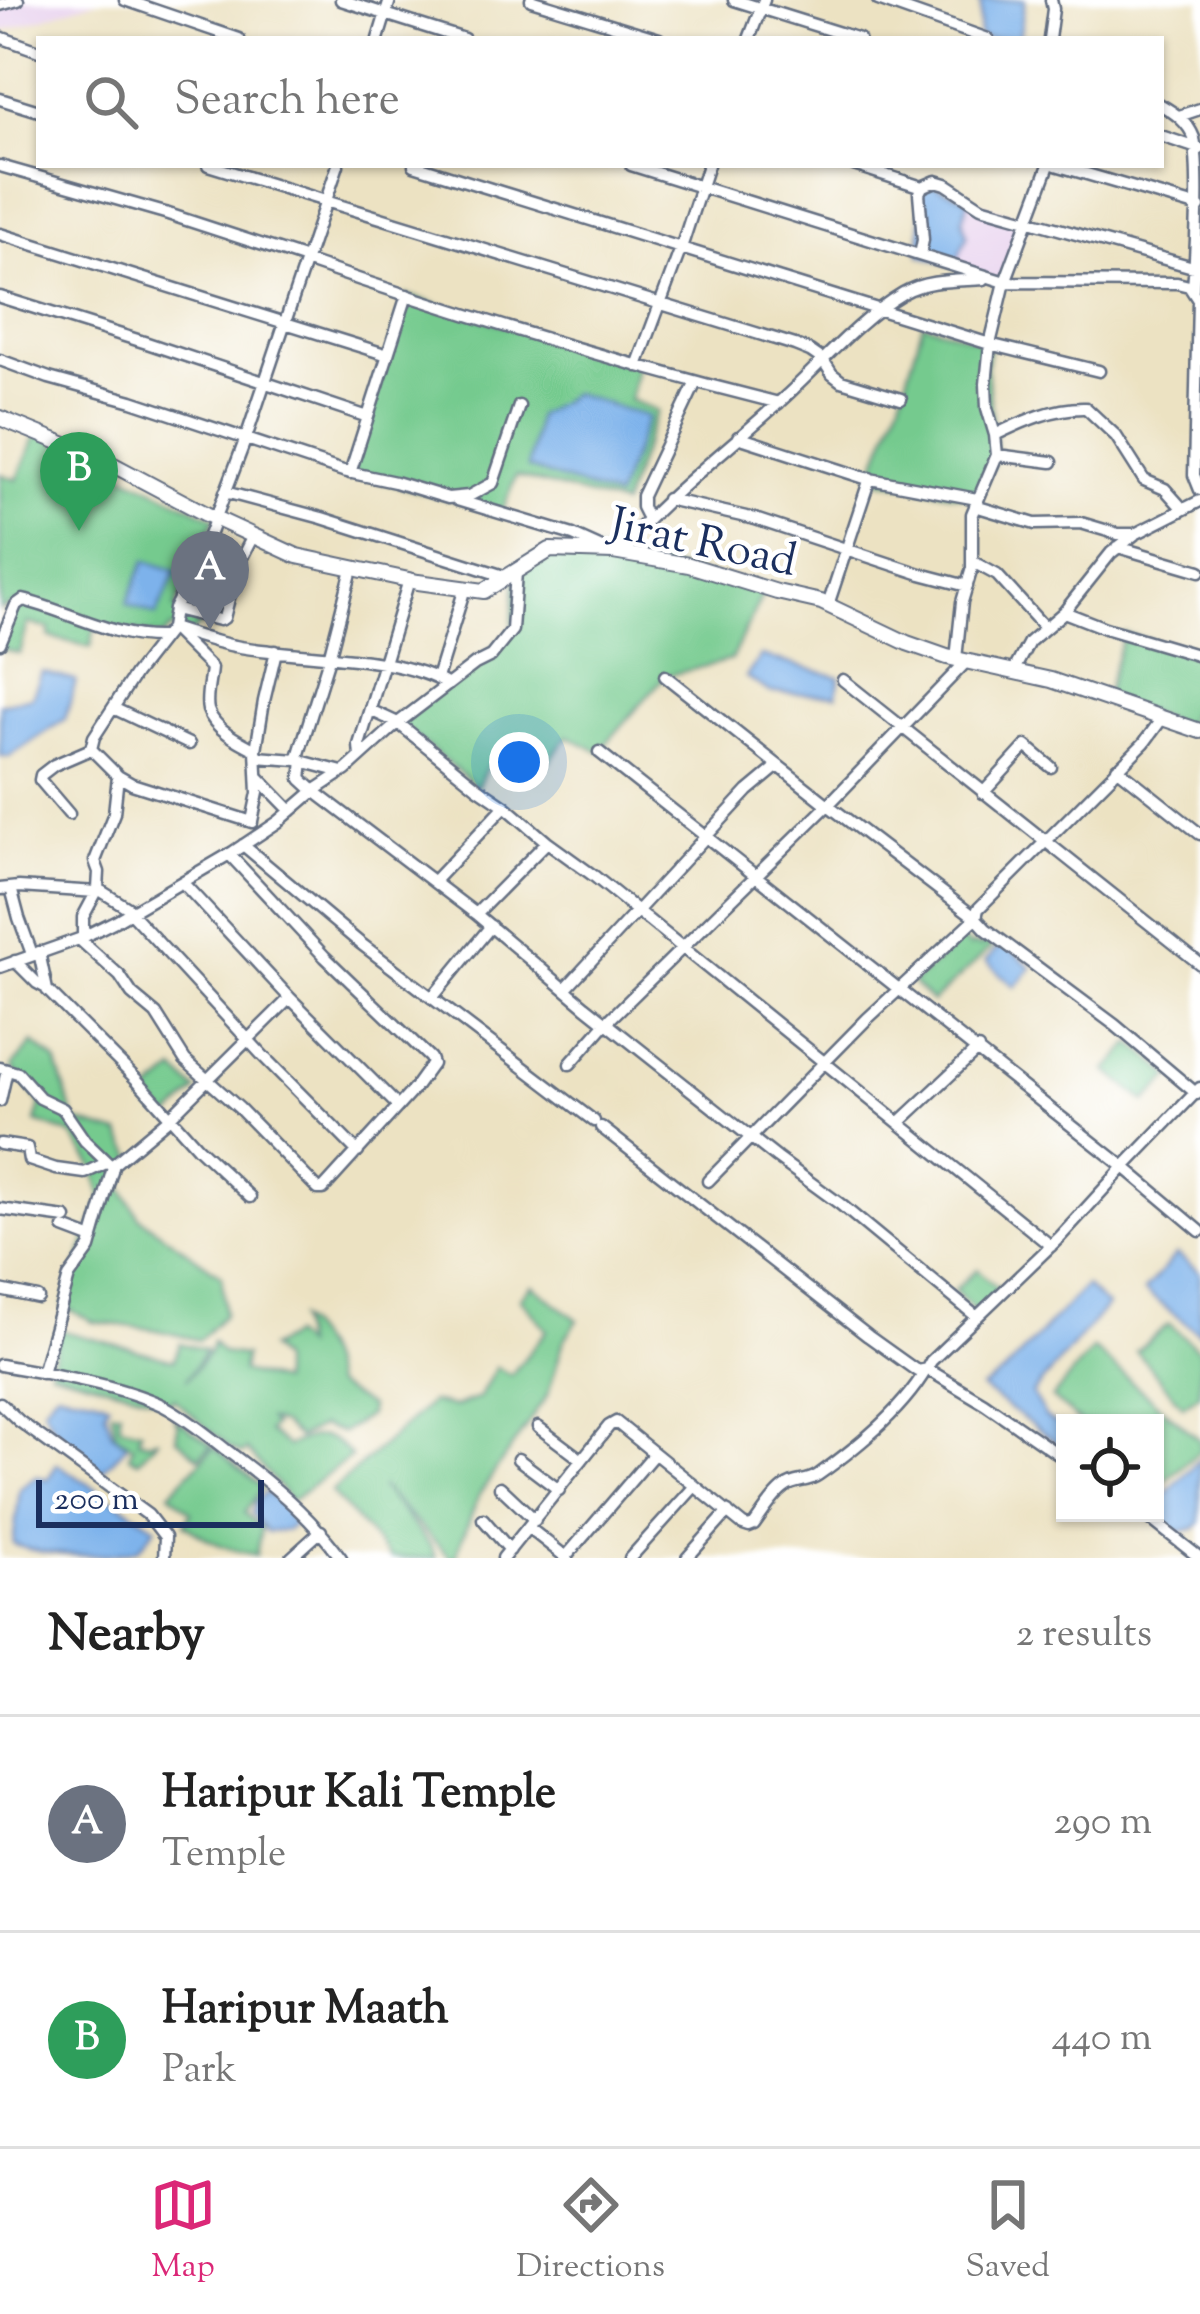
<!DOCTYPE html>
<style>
body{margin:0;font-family:"Sorts Mill Goudy",serif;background:#f2f2f2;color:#222}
.controls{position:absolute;right:36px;bottom:36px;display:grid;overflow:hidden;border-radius:0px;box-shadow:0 3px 9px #0004}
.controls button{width:108px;height:108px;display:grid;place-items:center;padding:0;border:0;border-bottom:3px solid #e0e0e0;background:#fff;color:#222;font:60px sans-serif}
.scale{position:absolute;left:36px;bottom:30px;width:228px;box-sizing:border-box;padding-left:12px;border:6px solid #1b2f5e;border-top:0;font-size:33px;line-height:42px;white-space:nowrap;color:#1b2f5e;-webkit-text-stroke:9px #fff;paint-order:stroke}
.you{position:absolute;left:519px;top:762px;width:42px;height:42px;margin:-30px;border:9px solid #fff;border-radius:50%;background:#1a73e8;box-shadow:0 0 0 18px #1a73e833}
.badge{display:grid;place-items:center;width:78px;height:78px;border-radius:50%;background:#db2777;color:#fff;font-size:39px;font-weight:700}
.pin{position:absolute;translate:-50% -99px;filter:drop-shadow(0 3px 6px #0008)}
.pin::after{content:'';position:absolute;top:63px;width:42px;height:36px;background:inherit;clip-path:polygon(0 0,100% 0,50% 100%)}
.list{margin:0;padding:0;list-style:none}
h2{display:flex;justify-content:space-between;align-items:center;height:156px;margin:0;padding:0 48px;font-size:51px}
h2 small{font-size:39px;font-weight:400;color:#767676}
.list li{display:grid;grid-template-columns:78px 1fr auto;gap:36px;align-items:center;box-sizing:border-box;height:216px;padding:0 48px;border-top:3px solid #e0e0e0}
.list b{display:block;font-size:45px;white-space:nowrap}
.list p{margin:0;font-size:39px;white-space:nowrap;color:#767676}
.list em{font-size:39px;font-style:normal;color:#767676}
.icon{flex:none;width:66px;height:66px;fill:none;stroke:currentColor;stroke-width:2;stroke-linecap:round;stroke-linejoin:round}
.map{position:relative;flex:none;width:1200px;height:1558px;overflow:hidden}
.search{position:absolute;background:#fff;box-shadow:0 3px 9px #0004;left:36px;right:36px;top:36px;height:132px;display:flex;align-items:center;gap:30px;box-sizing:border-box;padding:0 42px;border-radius:0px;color:#767676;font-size:45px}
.sheet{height:588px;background:#fff}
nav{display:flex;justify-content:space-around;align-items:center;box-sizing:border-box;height:168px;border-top:3px solid #e0e0e0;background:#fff;font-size:33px;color:#767676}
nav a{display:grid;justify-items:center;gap:6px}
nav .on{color:#db2777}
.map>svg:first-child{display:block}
.built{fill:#e8d2ee}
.green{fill:#74ca8e;stroke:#487c76;stroke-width:3}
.water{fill:#7db2eb;stroke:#4c70a4;stroke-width:3}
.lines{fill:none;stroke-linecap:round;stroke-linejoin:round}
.minor-casing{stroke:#646e81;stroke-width:15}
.major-casing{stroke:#646e81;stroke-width:18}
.minor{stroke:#fff;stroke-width:10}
.major{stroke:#fff;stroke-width:14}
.labels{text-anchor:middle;stroke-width:9;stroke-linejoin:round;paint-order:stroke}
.street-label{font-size:45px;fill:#1b2f5e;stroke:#fff}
</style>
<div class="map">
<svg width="1200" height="1558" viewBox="0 0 1200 1558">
<rect width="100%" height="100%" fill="#fff"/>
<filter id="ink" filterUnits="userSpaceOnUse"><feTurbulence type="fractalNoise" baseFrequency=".00833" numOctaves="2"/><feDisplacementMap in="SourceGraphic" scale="24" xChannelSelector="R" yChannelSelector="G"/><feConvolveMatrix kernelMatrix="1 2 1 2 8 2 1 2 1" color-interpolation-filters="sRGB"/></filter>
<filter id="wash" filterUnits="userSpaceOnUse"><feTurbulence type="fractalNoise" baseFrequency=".004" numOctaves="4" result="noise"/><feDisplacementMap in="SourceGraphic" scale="48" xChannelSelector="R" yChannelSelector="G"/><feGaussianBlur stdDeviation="2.7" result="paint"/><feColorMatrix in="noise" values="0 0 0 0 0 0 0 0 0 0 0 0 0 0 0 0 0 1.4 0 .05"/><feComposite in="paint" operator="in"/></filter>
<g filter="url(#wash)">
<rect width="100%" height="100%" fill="#ece2c2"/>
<path class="built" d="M 0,0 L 98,0 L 0,32 Z
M 969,199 L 1028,221 L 1005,282 L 954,266 L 967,238 L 962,219 Z"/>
<path class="green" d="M 407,295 L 637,366 L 630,400 L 657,411 L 622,505 L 516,476 L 502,513 L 350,473 Z
M 923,323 L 990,344 L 986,367 L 997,455 L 977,499 L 870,478 L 901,399 Z
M 37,433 L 215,518 L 175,608 L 201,616 L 200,625 L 191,634 L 171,628 L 163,637 L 95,626 L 91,647 L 49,637 L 50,629 L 28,623 L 20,654 L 0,649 L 0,642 L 16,603 L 0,610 L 0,474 L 17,480 Z
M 550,550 L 609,552 L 765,589 L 731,660 L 665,676 L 599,752 L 568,736 L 535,780 L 491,759 L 477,787 L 398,723 L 475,664 L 512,630 L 516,572 Z
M 1124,633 L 1200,656 L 1200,686 L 1186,726 L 1104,698 Z
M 962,939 L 970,947 L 974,944 L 979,947 L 986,942 L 991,948 L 932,1002 L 912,983 Z
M 33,1043 L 56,1061 L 75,1121 L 120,1134 L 135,1159 L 119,1182 L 139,1217 L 222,1276 L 224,1315 L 199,1340 L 152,1329 L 93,1322 L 63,1306 L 102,1198 L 93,1166 L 72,1135 L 36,1122 L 41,1104 L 12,1067 Z
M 1132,1043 L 1171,1076 L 1146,1102 L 1107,1071 Z
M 176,1071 L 197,1091 L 169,1118 L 148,1094 Z
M 977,1269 L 1000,1291 L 976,1313 L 954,1290 Z
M 532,1285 L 578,1320 L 564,1340 L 548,1394 L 479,1495 L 455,1558 L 451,1558 L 380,1486 L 431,1546 L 436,1558 L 390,1558 L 331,1492 L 431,1402 L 454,1407 L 479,1398 L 496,1367 L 511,1375 L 547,1330 L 520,1298 Z
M 298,1319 C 319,1338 327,1357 333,1385 L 370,1407 L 369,1415 L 342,1433 L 321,1426 L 298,1438 L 282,1424 L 269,1420 L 273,1426 L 268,1432 L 287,1446 C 319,1433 327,1430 351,1457 L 291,1501 L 247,1450 L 243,1454 L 230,1448 L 173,1398 L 170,1402 L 50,1370 L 60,1330 L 174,1360 L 180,1343 L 206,1350 L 186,1380 L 210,1351 L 212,1342 L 222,1353 L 244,1356 L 242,1372 L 280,1382 L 280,1361 L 269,1348 L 291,1336 L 302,1346 Z
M 1169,1324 L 1200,1351 L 1200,1394 L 1183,1406 L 1136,1351 Z
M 1093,1349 L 1200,1440 L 1200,1451 L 1158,1487 L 1155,1485 L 1155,1423 L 1081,1423 L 1052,1398 Z
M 112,1411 L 120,1411 L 120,1425 L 141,1430 L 138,1439 L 148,1442 L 159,1438 L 138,1461 L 129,1456 L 133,1446 L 115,1433 Z
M 174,1417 L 212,1445 L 199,1457 L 176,1438 L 178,1425 Z
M 214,1447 L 262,1487 L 245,1513 L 261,1529 L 256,1555 C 226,1549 210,1543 185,1524 L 191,1512 L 170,1493 Z"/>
<path class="water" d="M 976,0 L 1025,0 L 1019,39 L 988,39 L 979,36 L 981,3 Z
M 929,183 L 969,199 L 962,219 L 967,237 L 954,266 L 920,255 L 922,187 Z
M 573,393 L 648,417 L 616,498 L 528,468 L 537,416 Z
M 145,561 L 177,571 L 156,615 L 127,604 Z
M 761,656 L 840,677 L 837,695 L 770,692 L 746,677 Z
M 42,672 L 76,681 L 65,719 L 9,757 L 0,756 L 0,704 L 32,697 Z
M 1003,943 L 1032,968 L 1015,987 L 986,961 Z
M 1177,1254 L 1200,1273 L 1200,1334 L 1144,1291 Z
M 1085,1286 L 1107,1306 L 1032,1394 L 1046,1418 L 1065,1429 L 1065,1449 L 981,1388 L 1004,1373 Z
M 57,1391 C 74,1396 94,1394 109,1403 L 105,1410 L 112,1433 L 127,1445 L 101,1472 C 93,1461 87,1459 76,1451 C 60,1441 51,1423 43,1407 Z
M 1200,1459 L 1200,1524 L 1195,1529 L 1177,1532 L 1152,1513 L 1155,1513 L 1155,1491 L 1164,1496 Z
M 57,1464 L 156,1527 C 150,1533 144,1545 137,1549 C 106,1558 44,1557 13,1544 L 20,1489 L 36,1476 L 48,1480 Z
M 266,1492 L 288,1510 L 288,1517 L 297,1521 L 287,1530 L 267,1532 L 252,1513 L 256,1502 Z"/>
</g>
<g filter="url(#ink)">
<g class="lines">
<defs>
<path id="minor" d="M 125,0 L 239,39
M 341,0 L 464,39
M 531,0 L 659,39
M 734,0 L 859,39
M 878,0 L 988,39
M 0,5 L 18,0
M 0,37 L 39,51
M 378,39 L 390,0
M 749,39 L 764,0
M 1049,39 L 1053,9 L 1051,0
M 0,99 L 39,111
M 1161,105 C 1175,113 1188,122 1194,138 C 1200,174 1196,249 1193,289
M 1179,116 L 1200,109
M 1161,136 L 1200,149
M 208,165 L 795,345 L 810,351 L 823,360 L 832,374 L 841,381 L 901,399
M 414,165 L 993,345 L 1099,371
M 631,165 L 1005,282 L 1177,283 L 1189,286 L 1198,300 L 1194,475 L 1200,490
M 854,165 L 922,187
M 1056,165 L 1199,207
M 0,166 L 165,213 L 306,259
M 0,234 L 388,355
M 920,255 L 923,240 L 919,193 L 922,187 L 936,181 L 946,184 L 981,207 L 1200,269
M 305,261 C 461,315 618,363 779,403
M 0,297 L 147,343 L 368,417
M 0,360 L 49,378 L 132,401 L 343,471 L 395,482 L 448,498 L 469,496 L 493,483 L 519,406
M 637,366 L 681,248 L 708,165
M 995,435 C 1024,421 1054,407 1086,408 L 1116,436 L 1144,480 L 1165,489 L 1182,508
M 738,437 L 865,478 L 977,499
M 997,455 L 1052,462
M 350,473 L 407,295
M 225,492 L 322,518 L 507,577
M 667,499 L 755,519 L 921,574 L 967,586
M 457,500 L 573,535 L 604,549
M 975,506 L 1035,524 L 1081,523 L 1118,534 L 1135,534
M 647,517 L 642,507 L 642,496 L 696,382
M 1118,547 L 1200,571
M 617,553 C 667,494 729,449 786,396 C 823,362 859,319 903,293 C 927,279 958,281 984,279
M 973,562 L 997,575 L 1045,628
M 828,605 L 870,478
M 174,609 L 219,620 L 224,618 L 237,567 L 253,536
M 1064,612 L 1105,628 L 1200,656
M 0,643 L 16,605 L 23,600 C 68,611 116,639 162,637
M 956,659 L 962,602 L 972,568 L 972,514 L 997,455 L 995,435 L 987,408 L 986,384 L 990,344 L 1005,282 L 1049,165
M 1013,672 L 1029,642 L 1064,612 L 1111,553 L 1135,534 L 1200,501
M 665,676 L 828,805 L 976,918 L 867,1019 L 708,1181
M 437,678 L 465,588
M 843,680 L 1200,964
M 113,708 L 189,744
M 370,710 L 398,723 L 477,787 L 505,806 L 547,842 L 594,876 L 1051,1246
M 1163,717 L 1144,743 L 978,909 L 976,918 L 986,929 L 1115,1025 L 1197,1094
M 256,750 L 264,701 L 276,651
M 599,752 L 1124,1167 L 1200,1088
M 257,757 L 297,760 L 342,772
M 360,757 L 359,745 L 409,580
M 297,760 L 329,658 L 352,569
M 303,761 L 301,779 L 314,791 L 476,914 L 585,1006 L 777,1158 L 840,1204 L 977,1317
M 1117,768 L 1200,834
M 118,776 L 114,813 L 95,861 L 99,872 L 98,889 L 133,911
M 258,777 L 291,811
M 983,793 L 1026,746 L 1051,767
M 69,814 L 40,780 L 41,775 L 54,765 L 91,749
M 252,821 L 258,793 L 256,750 C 240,742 214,729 208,710 C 205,698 210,681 211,668 L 171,628 L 174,609 L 202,554 L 246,438 L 338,165
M 252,822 L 132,784 L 118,776 L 91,749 L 94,737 L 135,674 L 171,628 C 192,634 213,642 235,646 C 293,658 400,653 448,685
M 243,845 L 360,943 L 594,1121
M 434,881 L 505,806
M 182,882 L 290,998 L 398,1106
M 11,888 L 19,918 L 32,954
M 0,889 L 19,887 L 97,892
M 130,912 L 264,1057 L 358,1152
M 476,914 L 547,842
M 83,936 L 83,917 L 98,889
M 79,939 L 120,976 L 132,994 L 156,1014 L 185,1060 L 239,1108 L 318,1189 L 323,1189 L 414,1089 L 432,1064 L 430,1058 L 325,957 L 229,854
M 39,952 L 47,990 L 137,1080 L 198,1148 L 250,1197
M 15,961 L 37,983 L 46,988
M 0,967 L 79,939 L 117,920 L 233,852 L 278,822 L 314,791 L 346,770 L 398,723 L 475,664 L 491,656 L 512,630 L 516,572
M 565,989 L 748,791 L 778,766
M 432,998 L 491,926
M 570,1064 L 607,1022 L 828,805 L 966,662
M 0,1068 L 18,1073 L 40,1098 L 63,1109 L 85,1141 L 113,1168
M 0,1101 L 7,1070
M 900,1122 L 978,1049
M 601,1127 L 868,1336 L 917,1371 L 927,1369 L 984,1403 L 1065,1459
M 0,1144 L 27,1148 L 29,1160 L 56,1169 L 85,1173 L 106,1163
M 0,1209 L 66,1218
M 64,1228 L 93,1239
M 0,1290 L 38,1298
M 0,1365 C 52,1374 116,1384 164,1406 C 185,1417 206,1434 225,1449 C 268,1481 309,1514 341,1558
M 42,1373 L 69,1277 L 90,1248 L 114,1164 L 169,1118 L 290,998
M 0,1403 L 19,1421 L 148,1515 L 165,1537 L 164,1558
M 538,1427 L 582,1460
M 518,1459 L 559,1490
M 500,1487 L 535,1520
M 1143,1513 L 1200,1558
M 483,1519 L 510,1550
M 529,1528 L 567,1558
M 291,1558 L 321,1531
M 503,1558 L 609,1426 L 616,1422 L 743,1525 L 749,1527 L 754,1525 C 763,1513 772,1497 784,1488 C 794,1479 807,1483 818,1475 C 860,1445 907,1407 931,1361 L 1060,1237 L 1124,1167 L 1200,1231
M 565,1558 L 654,1454
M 630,1558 L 695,1486
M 687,1558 L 728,1512"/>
<path id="major" d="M 0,418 L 106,461 L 206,514 L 297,556 L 418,582 L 484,591 L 550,550 L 613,552 L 689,565 L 777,592 L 821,602 L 907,643 L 947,657 L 1051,680 L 1200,731"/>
</defs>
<use href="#minor" class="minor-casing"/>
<use href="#major" class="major-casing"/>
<use href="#minor" class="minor"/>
<use href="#major" class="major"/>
</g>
</g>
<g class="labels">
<g class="street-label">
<text transform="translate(704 540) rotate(12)" y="16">Jirat Road</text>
</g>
</g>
</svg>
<div class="controls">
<button><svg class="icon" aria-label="locate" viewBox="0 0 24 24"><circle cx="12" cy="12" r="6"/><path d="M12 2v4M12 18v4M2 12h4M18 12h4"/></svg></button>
</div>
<div class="scale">200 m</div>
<div class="you"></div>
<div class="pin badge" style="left:210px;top:630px;background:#6b7280">A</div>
<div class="pin badge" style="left:79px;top:531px;background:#2e9e5b">B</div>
<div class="search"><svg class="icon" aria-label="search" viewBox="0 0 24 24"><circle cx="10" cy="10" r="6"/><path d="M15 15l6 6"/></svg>Search here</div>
</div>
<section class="sheet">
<h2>Nearby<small>2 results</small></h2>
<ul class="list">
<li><span class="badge" style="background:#6b7280">A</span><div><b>Haripur Kali Temple</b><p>Temple</p></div><em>290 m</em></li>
<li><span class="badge" style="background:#2e9e5b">B</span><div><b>Haripur Maath</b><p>Park</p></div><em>440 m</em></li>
</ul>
</section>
<nav>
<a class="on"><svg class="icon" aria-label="map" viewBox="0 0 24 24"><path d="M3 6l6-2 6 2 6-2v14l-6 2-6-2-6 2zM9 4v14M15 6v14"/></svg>Map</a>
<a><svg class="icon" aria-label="directions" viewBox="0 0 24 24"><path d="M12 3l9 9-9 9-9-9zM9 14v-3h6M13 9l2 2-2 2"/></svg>Directions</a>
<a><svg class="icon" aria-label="saved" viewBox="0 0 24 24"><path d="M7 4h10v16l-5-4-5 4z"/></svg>Saved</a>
</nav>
